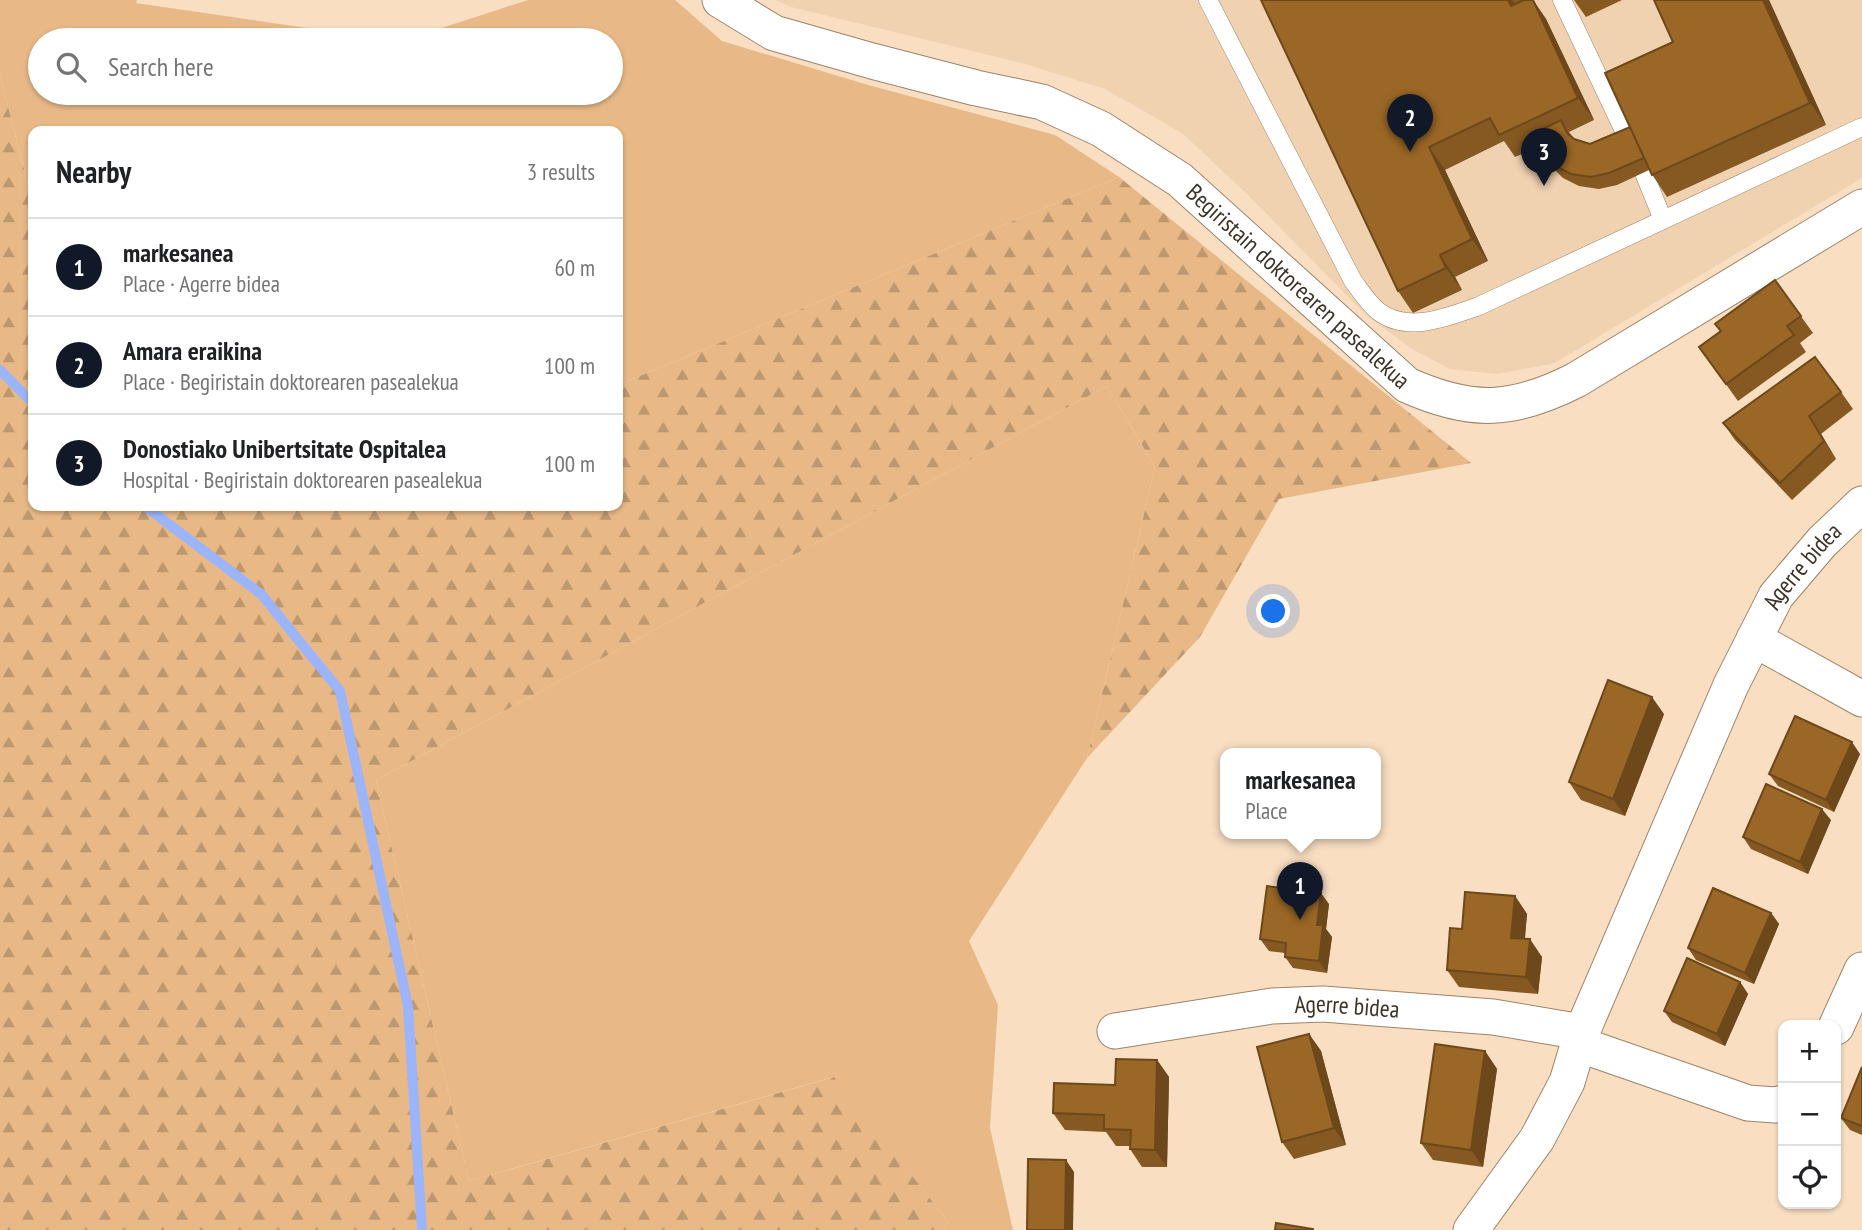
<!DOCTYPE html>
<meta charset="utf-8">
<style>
body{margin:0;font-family:"PT Sans Narrow",sans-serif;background:#f2f2f2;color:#202124}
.controls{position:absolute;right:21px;bottom:21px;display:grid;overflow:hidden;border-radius:14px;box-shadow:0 2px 5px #0004}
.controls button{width:63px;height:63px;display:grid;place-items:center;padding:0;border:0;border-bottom:2px solid #e0e0e0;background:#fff;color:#202124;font:35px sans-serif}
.you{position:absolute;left:1274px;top:612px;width:24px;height:24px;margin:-18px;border:5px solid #fff;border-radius:50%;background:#1a73e8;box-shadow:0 0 0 10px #1a73e833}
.badge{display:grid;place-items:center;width:46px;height:46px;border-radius:50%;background:#111827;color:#fff;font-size:23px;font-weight:700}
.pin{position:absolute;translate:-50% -58px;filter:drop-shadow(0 2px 4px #0008)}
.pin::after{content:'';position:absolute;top:37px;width:24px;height:21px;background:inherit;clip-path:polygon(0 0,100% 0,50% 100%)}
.popup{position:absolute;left:1220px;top:748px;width:161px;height:91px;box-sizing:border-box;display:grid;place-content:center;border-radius:14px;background:#fff;filter:drop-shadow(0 2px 5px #0005);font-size:23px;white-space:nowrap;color:#757577}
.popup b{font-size:26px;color:#202124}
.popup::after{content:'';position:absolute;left:50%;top:100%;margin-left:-14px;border:14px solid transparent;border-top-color:#fff}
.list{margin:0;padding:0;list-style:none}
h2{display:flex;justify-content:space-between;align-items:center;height:91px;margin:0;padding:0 28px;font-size:30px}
h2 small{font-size:23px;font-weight:400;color:#757577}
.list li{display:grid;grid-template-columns:46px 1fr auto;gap:21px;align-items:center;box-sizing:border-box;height:98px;padding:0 28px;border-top:2px solid #e0e0e0}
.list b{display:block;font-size:26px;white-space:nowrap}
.list p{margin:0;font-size:23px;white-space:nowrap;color:#757577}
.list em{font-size:23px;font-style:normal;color:#757577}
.icon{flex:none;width:38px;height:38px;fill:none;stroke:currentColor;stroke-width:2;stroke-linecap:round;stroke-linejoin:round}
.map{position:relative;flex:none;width:1862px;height:1230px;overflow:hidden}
.search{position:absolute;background:#fff;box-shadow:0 2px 5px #0004;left:28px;top:28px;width:595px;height:77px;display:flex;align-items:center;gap:18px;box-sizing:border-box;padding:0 24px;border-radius:38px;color:#757577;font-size:26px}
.panel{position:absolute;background:#fff;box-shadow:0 2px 5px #0004;left:28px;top:126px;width:595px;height:385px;border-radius:14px}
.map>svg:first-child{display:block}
.built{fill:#f1d2b0}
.grass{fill:#e8b986}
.forest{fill:url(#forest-firs)}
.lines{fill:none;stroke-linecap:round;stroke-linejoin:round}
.stream{stroke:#9cb4fa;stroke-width:10}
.service-casing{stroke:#9c846a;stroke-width:19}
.minor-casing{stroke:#9c846a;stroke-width:37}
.service{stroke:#fff;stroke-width:18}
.minor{stroke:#fff;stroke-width:35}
.wall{fill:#855921}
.shaded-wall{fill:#6c481b}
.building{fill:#9b6726;stroke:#6c481b;stroke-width:2}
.labels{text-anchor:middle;stroke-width:7;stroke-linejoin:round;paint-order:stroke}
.street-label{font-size:24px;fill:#3c3227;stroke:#fdeddc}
</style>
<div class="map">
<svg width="1862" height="1230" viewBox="0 0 1862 1230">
<defs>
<pattern id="forest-firs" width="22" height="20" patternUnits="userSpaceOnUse" patternTransform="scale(1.75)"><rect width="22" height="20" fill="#e8b986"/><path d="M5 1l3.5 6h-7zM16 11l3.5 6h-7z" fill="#bd976e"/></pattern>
</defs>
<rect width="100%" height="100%" fill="#f9dec2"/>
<path class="built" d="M 775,0 L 1862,0 L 1862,178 L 1555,363 L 1497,374 L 1450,369 L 1412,349 L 1366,315 L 1247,194 L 1182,133 L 1105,89 L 1022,63 L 791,7 Z"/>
<path class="grass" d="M 0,0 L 137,0 L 136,3 L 388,40 L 40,40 L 40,93 L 611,93 L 611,40 L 405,40 L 528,0 L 675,0 L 722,41 L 868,85 L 1055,135 L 1119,177 L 618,385 L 618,131 L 33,131 L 33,204 L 0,75 Z
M 1107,386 L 1155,467 L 1087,758 L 969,941 L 998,1005 L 990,1128 L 1013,1230 L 944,1230 L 947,1220 L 833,1077 L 469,1181 L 376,780 Z"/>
<path class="forest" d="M 0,75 L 33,204 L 33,506 L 618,506 L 618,385 L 1119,177 L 1471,463 L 1279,499 L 1200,637 L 1087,758 L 1155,467 L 1107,386 L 376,780 L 469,1181 L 834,1077 L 947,1220 L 944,1230 L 0,1230 Z"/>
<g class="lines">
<path class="stream" d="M 0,370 L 33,403
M 145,506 L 261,594 L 340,691 L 408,1006 L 422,1230"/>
<defs>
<path id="service" d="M 1208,0 L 1353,281 C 1360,290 1368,303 1378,311 C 1407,334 1448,317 1479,306 L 1862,127
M 1562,0 L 1625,133
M 1644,173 L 1663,220"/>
<g id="minor">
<path id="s1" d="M 720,0 L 774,33 L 872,61 L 976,88 L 1042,102 L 1101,129 L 1180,180 L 1407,385 C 1472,414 1513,412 1576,380 L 1862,207"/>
<path d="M 1754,639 L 1862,699"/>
<path d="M 1836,1027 L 1862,970"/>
<path id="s2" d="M 1115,1031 L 1272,1006 L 1323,1004 L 1493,1017 L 1582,1032"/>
<path d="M 1578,1044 L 1748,1103 L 1775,1105 L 1783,1103"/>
<path id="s3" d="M 1471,1230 L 1537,1139 L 1567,1082 L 1582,1032 L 1731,685 L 1776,596 L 1822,542 L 1862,504"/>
</g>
</defs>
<use href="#service" class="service-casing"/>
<use href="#minor" class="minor-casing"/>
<use href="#service" class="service"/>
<use href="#minor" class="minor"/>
</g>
<path class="wall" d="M 1261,0 L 1533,0 L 1546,19 L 1594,120 L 1569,132 L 1574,139 L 1590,144 L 1630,127 L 1673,42 L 1654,0 L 1769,0 L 1826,125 L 1667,197 L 1649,170 L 1617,185 L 1599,189 L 1579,186 L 1563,178 L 1549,164 L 1538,147 L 1515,157 L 1504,141 L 1445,170 L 1488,261 L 1455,277 L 1462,290 L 1413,313 L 1398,291 Z
M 1574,0 L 1622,0 L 1586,17 Z
M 1775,280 L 1813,333 L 1800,343 L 1806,352 L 1738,401 L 1699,347 L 1720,332 Z
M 1841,392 L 1853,409 L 1821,434 L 1836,459 L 1792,500 L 1735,440 L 1723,423 Z
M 1664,714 L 1625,816 L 1581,800 L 1569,782 Z
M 1860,754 L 1834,812 L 1778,786 L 1769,774 Z
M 1831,820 L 1808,874 L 1751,849 L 1743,837 Z
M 1515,896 L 1527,914 L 1525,939 L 1542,957 L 1538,994 L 1459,987 L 1447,970 L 1462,929 Z
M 1329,904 L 1326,929 L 1332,937 L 1327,973 L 1293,968 L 1285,957 L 1285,953 L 1269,951 L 1260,939 Z
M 1771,913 L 1779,924 L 1754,984 L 1696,960 L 1688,948 Z
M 1740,982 L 1748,994 L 1725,1046 L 1672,1022 L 1664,1011 Z
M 1309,1034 L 1321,1051 L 1346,1145 L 1294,1159 L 1282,1142 Z
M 1485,1051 L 1497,1069 L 1483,1167 L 1433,1160 L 1421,1143 Z
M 1157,1060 L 1169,1077 L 1167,1167 L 1142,1167 L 1130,1149 L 1130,1146 L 1116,1146 L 1106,1132 L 1065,1130 L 1053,1113 L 1115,1085 Z
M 1862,1067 L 1862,1135 L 1850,1130 L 1841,1118 Z"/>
<path class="shaded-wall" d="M 1508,0 L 1512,0 L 1515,4 L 1511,6 Z
M 1533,0 L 1546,19 L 1594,120 L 1578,98 Z
M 1763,0 L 1769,0 L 1826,125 L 1810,103 Z
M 1429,147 L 1445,170 L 1488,261 L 1472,239 Z
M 1440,255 L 1455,277 L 1462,290 L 1446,268 Z
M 1809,416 L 1821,434 L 1836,459 L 1824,441 Z
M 1652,697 L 1664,714 L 1625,816 L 1613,799 Z
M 1852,742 L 1860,754 L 1834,812 L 1826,800 Z
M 1822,809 L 1831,820 L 1808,874 L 1800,862 Z
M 1321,893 L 1329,904 L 1326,929 L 1332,937 L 1327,973 L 1319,961 L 1317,925 Z
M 1515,896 L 1527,914 L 1523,955 L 1511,938 Z
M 1771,913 L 1779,924 L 1754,984 L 1745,973 Z
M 1530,939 L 1542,957 L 1538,994 L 1526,977 Z
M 1740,982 L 1748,994 L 1725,1046 L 1717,1034 Z
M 1309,1034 L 1321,1051 L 1346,1145 L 1334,1128 Z
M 1485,1051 L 1497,1069 L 1483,1167 L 1471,1150 Z
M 1157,1060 L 1169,1077 L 1167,1167 L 1155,1150 Z
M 1066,1160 L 1074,1172 L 1073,1230 L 1065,1230 Z"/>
<path class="building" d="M 1261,0 L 1508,0 L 1511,6 L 1524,0 L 1533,0 L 1578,98 L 1499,135 L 1490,118 L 1429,147 L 1472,239 L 1440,255 L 1446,268 L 1398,291 Z
M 1654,0 L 1763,0 L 1810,103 L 1652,175 L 1605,73 L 1673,42 Z
M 1561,120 L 1567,133 L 1574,139 L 1590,144 L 1630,127 L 1644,158 L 1609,173 L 1591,177 L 1571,174 L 1555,166 L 1540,152 L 1532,134 Z
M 1775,280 L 1801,316 L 1787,326 L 1794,335 L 1726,384 L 1699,347 L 1721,331 L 1715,324 Z
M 1815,357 L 1841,392 L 1809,416 L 1824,441 L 1780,483 L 1723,423 Z
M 1608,680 L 1652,697 L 1613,799 L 1569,782 Z
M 1795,716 L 1852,742 L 1826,800 L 1769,774 Z
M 1766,784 L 1822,809 L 1800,862 L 1743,837 Z
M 1267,886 L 1321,893 L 1317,925 L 1323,925 L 1319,961 L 1285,957 L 1286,943 L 1260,939 Z
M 1713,888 L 1771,913 L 1745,973 L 1688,948 Z
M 1465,892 L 1515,896 L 1511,938 L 1530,939 L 1526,977 L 1447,970 L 1450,928 L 1462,929 Z
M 1687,958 L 1740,982 L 1717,1034 L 1664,1011 Z
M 1309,1034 L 1334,1128 L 1282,1142 L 1257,1047 Z
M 1435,1044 L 1485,1051 L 1471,1150 L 1421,1143 Z
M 1116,1059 L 1157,1060 L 1155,1150 L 1130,1149 L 1131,1130 L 1104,1129 L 1104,1115 L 1053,1113 L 1054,1083 L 1115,1085 Z
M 1862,1067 L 1862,1126 L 1841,1118 Z
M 1028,1159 L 1066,1160 L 1065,1230 L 1027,1230 Z
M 1276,1223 L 1313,1229 L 1313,1230 L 1275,1230 Z"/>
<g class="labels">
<g class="street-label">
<text dy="8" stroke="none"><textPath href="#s1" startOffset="658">Begiristain doktorearen pasealekua</textPath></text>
<text dy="8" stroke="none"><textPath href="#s3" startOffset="746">Agerre bidea</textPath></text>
<text dy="8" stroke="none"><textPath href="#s2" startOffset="234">Agerre bidea</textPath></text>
</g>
</g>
</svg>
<div class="controls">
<button>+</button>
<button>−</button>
<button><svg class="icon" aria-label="locate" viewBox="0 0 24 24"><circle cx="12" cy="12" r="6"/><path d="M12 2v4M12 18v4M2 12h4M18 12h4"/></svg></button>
</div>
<div class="you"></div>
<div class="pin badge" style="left:1300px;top:920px">1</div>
<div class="popup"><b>markesanea</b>Place</div>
<div class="pin badge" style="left:1410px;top:152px">2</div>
<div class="pin badge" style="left:1544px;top:186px">3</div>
<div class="search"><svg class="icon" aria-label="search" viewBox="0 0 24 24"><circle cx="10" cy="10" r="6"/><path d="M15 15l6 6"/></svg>Search here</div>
<section class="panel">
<h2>Nearby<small>3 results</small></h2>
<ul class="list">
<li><span class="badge">1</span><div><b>markesanea</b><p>Place · Agerre bidea</p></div><em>60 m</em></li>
<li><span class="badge">2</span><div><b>Amara eraikina</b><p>Place · Begiristain doktorearen pasealekua</p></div><em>100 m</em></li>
<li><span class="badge">3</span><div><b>Donostiako Unibertsitate Ospitalea</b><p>Hospital · Begiristain doktorearen pasealekua</p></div><em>100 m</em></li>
</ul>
</section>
</div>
